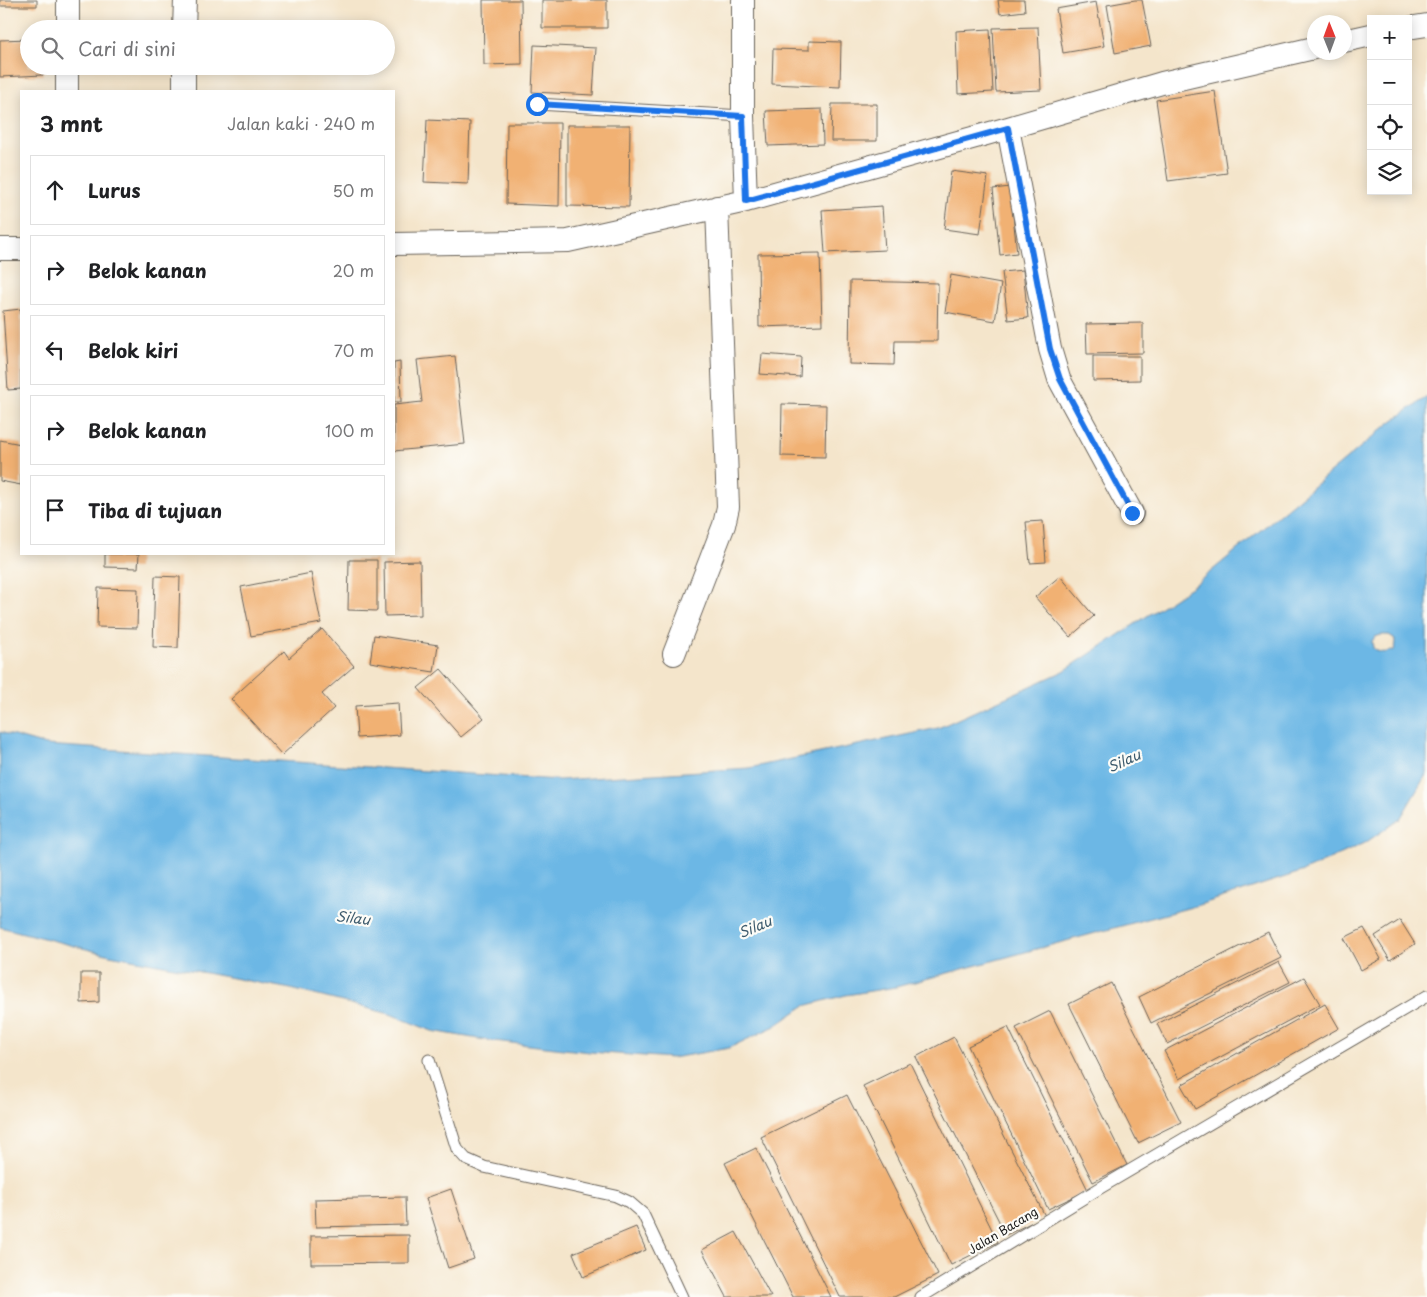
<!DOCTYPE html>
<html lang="id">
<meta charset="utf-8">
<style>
body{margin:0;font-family:"Playpen Sans",sans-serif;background:#f6f6f6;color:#202124}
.controls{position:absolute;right:15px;top:15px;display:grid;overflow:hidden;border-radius:0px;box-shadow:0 2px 12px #0003}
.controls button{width:45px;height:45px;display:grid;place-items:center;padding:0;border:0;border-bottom:1px solid #e0e0e0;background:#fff;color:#202124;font:25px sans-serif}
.compass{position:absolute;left:1307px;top:15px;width:45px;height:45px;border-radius:50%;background:#fff;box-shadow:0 2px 12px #0003;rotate:359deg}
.stop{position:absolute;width:15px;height:15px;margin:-11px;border:4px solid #1a73e8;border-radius:50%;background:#fff}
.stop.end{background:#1a73e8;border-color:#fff;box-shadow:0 1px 5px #0008}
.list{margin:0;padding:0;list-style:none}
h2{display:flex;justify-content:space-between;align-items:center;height:65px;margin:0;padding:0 20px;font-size:21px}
h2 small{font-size:16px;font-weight:400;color:#757577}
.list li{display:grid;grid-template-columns:32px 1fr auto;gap:15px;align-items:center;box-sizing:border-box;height:70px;margin:0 10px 10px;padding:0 10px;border:1px solid #e0e0e0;border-radius:0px}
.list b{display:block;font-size:19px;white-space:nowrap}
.list em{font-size:16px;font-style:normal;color:#757577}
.icon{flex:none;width:28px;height:28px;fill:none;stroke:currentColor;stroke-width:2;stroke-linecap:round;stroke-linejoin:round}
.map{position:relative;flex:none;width:1427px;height:1297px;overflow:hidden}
.search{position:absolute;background:#fff;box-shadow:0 2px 12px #0003;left:20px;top:20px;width:375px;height:55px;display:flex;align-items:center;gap:12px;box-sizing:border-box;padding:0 18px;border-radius:28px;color:#757577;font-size:19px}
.panel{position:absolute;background:#fff;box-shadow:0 2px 12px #0003;left:20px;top:90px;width:375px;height:465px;border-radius:0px}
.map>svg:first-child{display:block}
.water{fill:#6cb7e5;stroke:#446a80;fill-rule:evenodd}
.building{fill:#f1b173}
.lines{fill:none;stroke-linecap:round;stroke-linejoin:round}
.service-casing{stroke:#686259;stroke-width:13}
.minor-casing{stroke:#686259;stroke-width:24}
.service{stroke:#fff;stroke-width:11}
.minor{stroke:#fff;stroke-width:22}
.route{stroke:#1a73e8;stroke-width:6}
.labels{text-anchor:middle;stroke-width:4.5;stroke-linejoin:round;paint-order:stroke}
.street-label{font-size:12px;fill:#1c1c1c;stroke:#fdfcf7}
.water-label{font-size:14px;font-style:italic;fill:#3c5a6c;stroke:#fdfcf7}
</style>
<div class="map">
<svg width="1427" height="1297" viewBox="0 0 1427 1297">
<rect width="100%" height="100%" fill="#fdfcf7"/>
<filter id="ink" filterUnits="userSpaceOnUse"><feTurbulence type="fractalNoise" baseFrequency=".02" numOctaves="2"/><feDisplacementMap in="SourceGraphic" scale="10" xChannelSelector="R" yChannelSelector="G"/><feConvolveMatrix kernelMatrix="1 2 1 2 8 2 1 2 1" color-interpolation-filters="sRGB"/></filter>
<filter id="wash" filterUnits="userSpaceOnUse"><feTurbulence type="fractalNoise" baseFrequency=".0096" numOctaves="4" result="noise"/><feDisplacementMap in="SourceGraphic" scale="20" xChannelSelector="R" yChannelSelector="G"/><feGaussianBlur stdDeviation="1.12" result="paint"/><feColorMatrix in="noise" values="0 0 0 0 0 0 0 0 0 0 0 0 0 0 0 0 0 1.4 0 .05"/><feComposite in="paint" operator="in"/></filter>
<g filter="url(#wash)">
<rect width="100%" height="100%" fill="#f4e5cb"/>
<path class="water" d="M 1427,397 L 1427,773 L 1400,819 L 1365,843 L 1304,871 L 1199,905 L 896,987 L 846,995 L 804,1006 L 775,1026 L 729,1048 L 672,1058 L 590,1052 L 485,1040 L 432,1031 L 390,1014 L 291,989 L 110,955 L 0,927 L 0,732 L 46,745 L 559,780 L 749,768 L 938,728 L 1064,671 L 1197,583 L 1392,421 ZM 1381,635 L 1389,635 L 1394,638 L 1396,644 L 1394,650 C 1385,653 1380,654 1373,648 L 1372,641 L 1375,637 Z"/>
<g id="blocks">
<path class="building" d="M 0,0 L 37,0 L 37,6 L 0,6 Z
M 483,0 L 521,0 L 522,64 L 484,65 Z
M 542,0 L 607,0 L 607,28 L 542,28 Z
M 998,0 L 1024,0 L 1025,11 L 1000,14 Z
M 1135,0 L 1142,0 L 1151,46 L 1115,53 L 1107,5 Z
M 1096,2 L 1104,46 L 1063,53 L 1056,9 Z
M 1038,27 L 1041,90 L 996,92 L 993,28 Z
M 990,29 L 993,92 L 958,94 L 956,31 Z
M 29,39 L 29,66 L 43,66 L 43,75 L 0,77 L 0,40 Z
M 809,41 L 841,42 L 840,87 L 772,84 L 773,49 L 809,50 Z
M 534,45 L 596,48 L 593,95 L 532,92 Z
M 1215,91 L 1227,173 L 1168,181 L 1156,100 Z
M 832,104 L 877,104 L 877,141 L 831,141 Z
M 822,109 L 823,144 L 768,146 L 766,111 Z
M 427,120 L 470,122 L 468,184 L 424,182 Z
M 507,123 L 560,123 L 559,206 L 506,204 Z
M 567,125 L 630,125 L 629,207 L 567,206 Z
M 951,171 L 988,176 L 980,234 L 944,229 Z
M 1010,187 L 1017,253 L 1000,255 L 993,189 Z
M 882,206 L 885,250 L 825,253 L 822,210 Z
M 820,253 L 822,325 L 759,327 L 758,254 Z
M 1023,270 L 1028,318 L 1008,320 L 1002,272 Z
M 951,275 L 1001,284 L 995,321 L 945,312 Z
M 850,281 L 938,283 L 937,341 L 895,341 L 894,365 L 849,364 Z
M 21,309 L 21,389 L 8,390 L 3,311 Z
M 1143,323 L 1143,353 L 1087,354 L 1086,324 Z
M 762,354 L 801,357 L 800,377 L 760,374 Z
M 455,356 L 465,444 L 394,451 L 394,405 L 422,402 L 417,360 Z
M 1093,356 L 1140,356 L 1140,380 L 1093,381 Z
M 400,362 L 401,402 L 394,402 L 394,363 Z
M 782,404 L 826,405 L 825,457 L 781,456 Z
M 0,440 L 21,444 L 21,485 L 0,481 Z
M 1043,521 L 1046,562 L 1030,563 L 1026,522 Z
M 105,554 L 139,554 L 138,568 L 105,567 Z
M 349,560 L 377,560 L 377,611 L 348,610 Z
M 420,561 L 421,615 L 385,616 L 384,562 Z
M 311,573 L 321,623 L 251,636 L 241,587 Z
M 155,576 L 180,577 L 178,648 L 153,647 Z
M 1060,576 L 1094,616 L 1070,637 L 1035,597 Z
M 98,588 L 138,589 L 137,628 L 97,627 Z
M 322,629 L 354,666 L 322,694 L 334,708 L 282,755 L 231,699 L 284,651 L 289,658 Z
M 374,635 L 438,645 L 434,672 L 370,662 Z
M 441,669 L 484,718 L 461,737 L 418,688 Z
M 398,703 L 400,735 L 357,738 L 355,706 Z
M 1400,920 L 1415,944 L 1390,960 L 1375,936 Z
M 1364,928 L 1381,959 L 1361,970 L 1344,938 Z
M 1268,932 L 1281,958 L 1151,1023 L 1139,997 Z
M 1279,962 L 1290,982 L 1167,1044 L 1157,1024 Z
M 81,973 L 99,973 L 99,1002 L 81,1003 Z
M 1304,977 L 1320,1004 L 1179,1079 L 1164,1051 Z
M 1111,983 L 1181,1122 L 1138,1143 L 1069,1004 Z
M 1325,1004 L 1339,1028 L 1195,1109 L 1181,1085 Z
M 1050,1011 L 1127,1165 L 1093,1182 L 1016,1028 Z
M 1008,1027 L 1088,1190 L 1048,1209 L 968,1046 Z
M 954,1037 L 1045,1216 L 1006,1235 L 916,1057 Z
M 910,1063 L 998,1242 L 951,1265 L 863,1086 Z
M 847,1095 L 938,1275 L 894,1297 L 840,1297 L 761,1137 Z
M 756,1148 L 831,1297 L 793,1297 L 725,1163 Z
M 451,1189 L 474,1259 L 448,1268 L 426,1198 Z
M 405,1197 L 406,1225 L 316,1227 L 315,1199 Z
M 636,1227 L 646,1250 L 583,1277 L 573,1253 Z
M 736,1232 L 771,1297 L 727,1297 L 702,1250 Z
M 409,1235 L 409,1263 L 311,1264 L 311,1236 Z"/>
</g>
</g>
<g filter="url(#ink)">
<use href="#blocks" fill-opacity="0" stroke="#686259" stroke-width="1"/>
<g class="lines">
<defs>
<path id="service" d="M 537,104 L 743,116
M 429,1060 L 457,1149 L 466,1159 L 484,1167 L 616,1196 L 629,1202 L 643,1214 L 682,1297
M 921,1297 L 1100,1188 L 1427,996"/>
<path id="minor" d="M 743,0 L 743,116 L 746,201
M 1408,28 L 1427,25
M 68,29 L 68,0
M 184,29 L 185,0
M 1344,41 L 1371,35
M 67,91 L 67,66
M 184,91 L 184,66
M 1008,128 L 1050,349 L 1059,379 L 1132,513
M 394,244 L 568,241 L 746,201 L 1008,128 L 1162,83 L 1314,48
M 0,249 L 21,249
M 674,654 L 724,525 L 728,507 L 717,207"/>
</defs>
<use href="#service" class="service-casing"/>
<use href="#minor" class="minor-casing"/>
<use href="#service" class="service"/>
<use href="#minor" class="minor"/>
</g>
</g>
<g class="lines" filter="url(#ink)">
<path class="route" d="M 537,104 L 743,116 L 746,201 L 1008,128 L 1050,349 L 1060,379 L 1132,513"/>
</g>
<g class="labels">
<g class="street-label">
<text transform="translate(1003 1231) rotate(-31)" y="4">Jalan Bacang</text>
</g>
<g class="water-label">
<text transform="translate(1124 761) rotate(-24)" y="5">Silau</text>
<text transform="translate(353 918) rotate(7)" y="5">Silau</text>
<text transform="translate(755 927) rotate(-23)" y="5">Silau</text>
</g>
</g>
</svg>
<div class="controls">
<button>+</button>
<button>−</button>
<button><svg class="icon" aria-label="locate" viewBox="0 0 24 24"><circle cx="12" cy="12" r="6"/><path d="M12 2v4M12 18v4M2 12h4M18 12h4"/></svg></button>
<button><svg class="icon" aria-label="layers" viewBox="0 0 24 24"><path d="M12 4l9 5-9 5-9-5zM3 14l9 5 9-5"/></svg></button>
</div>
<svg class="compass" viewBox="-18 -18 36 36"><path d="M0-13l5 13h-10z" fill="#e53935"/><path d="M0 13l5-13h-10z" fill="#757577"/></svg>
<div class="stop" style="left:537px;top:104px"></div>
<div class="stop end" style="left:1132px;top:513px"></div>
<div class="search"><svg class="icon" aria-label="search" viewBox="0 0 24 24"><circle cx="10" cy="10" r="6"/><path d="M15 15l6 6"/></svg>Cari di sini</div>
<section class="panel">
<h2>3 mnt<small>Jalan kaki · 240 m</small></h2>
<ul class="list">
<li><svg class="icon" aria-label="ahead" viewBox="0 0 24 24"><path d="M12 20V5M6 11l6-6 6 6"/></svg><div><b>Lurus</b></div><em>50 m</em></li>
<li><svg class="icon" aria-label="right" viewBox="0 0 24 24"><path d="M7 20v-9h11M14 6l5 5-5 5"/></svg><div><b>Belok kanan</b></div><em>20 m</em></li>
<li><svg class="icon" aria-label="left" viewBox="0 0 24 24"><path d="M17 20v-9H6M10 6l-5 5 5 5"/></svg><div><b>Belok kiri</b></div><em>70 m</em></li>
<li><svg class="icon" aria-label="right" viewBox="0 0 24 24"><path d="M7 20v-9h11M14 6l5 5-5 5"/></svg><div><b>Belok kanan</b></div><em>100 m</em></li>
<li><svg class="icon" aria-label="arrive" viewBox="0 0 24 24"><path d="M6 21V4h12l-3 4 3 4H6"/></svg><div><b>Tiba di tujuan</b></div></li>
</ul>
</section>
</div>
